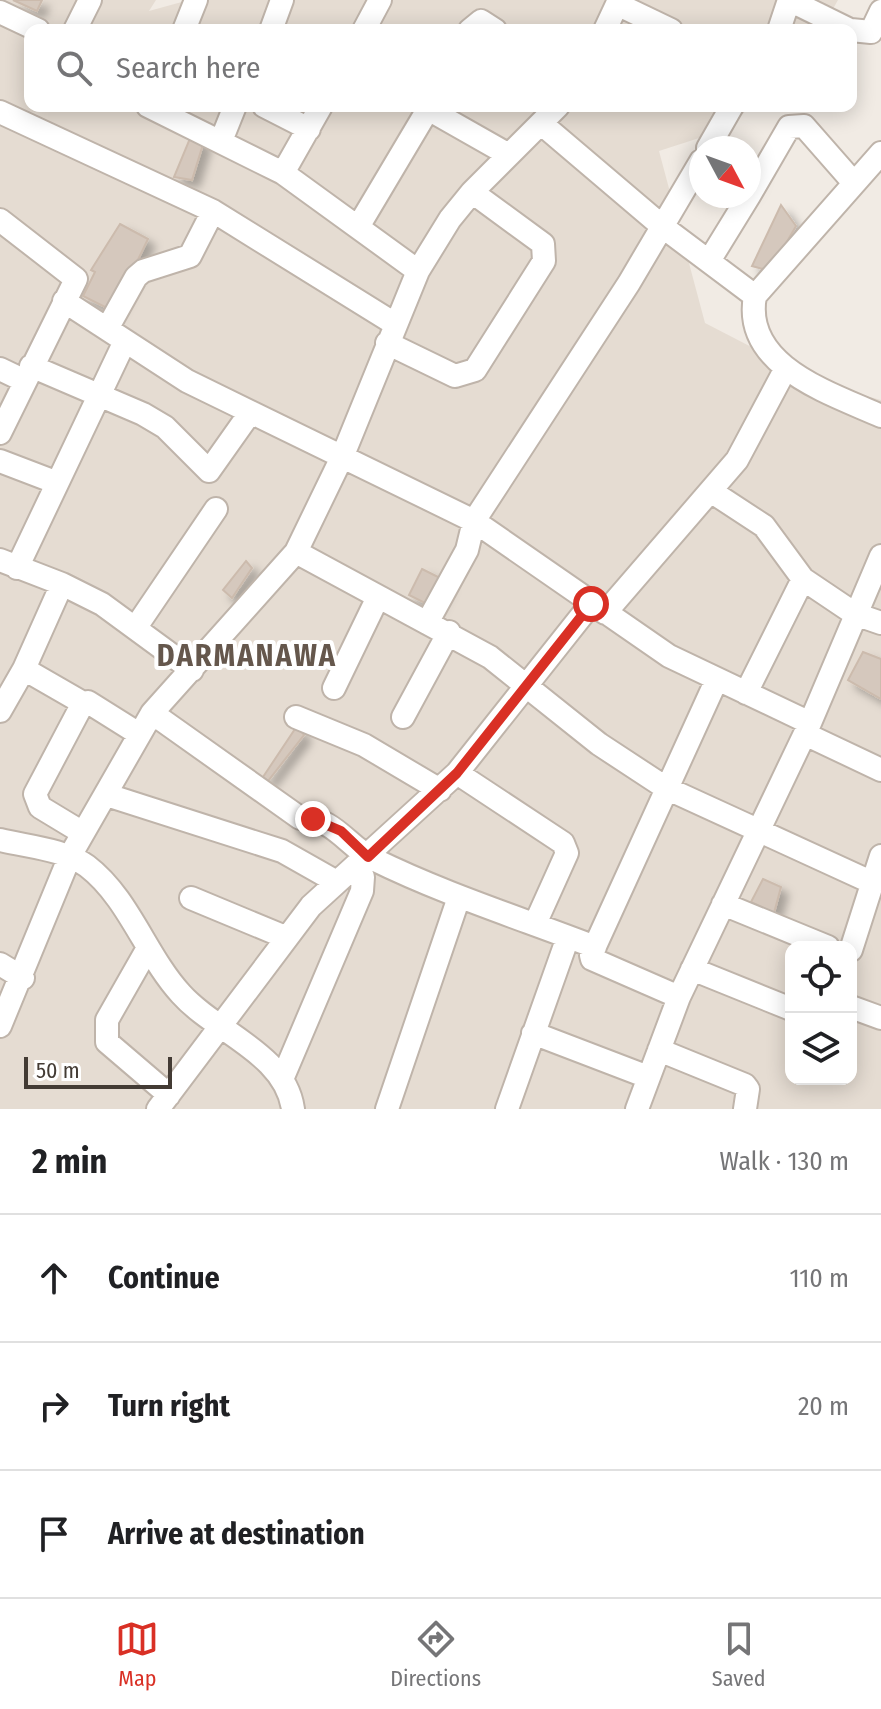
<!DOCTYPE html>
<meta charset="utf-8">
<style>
body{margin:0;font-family:"Fira Sans Condensed",sans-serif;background:#f2f2f2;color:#202124}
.controls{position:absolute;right:24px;bottom:24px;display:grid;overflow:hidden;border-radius:16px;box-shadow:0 4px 20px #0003}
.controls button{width:72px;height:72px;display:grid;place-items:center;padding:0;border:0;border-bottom:2px solid #e0e0e0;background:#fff;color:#202124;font:40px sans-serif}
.compass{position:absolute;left:689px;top:136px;width:72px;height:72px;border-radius:50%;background:#fff;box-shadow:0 4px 20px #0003;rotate:131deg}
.scale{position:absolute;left:24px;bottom:20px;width:148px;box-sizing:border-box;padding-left:8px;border:4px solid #433b34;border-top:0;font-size:22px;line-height:28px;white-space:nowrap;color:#433b34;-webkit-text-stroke:6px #fff;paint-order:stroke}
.stop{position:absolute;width:24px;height:24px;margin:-18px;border:6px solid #d93025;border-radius:50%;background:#fff}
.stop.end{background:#d93025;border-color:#fff;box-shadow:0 2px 8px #0008}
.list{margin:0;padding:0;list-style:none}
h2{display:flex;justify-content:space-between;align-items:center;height:104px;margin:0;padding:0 32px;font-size:34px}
h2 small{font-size:26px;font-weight:400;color:#757577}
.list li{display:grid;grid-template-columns:52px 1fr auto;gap:24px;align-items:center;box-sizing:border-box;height:128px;padding:0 32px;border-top:2px solid #e0e0e0}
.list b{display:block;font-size:30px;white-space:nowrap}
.list em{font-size:26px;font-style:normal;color:#757577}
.icon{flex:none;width:44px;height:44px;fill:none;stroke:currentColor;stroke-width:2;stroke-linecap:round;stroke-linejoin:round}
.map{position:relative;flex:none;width:881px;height:1109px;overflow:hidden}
.search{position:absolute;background:#fff;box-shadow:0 4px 20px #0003;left:24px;right:24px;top:24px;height:88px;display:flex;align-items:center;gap:20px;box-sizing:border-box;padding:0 28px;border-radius:16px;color:#757577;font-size:30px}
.sheet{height:488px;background:#fff}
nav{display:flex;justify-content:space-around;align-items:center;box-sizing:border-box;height:112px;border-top:2px solid #e0e0e0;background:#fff;font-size:22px;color:#757577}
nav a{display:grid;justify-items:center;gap:4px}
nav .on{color:#d93025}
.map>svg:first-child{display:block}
.residential{fill:#e5dcd2;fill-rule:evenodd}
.building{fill:#d5c8bd;stroke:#ccbbad;stroke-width:2;filter:url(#shadow)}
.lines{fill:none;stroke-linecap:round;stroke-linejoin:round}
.street-casing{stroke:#bfb4aa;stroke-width:26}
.street{stroke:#fff;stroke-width:22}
.route{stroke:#d93025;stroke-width:10}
.labels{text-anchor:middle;stroke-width:8;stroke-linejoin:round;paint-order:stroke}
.district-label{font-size:30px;font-weight:bold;letter-spacing:2px;fill:#65574c;stroke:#fff}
</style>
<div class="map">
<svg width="881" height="1109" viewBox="0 0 881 1109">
<defs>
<filter id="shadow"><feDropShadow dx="7" dy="7" stdDeviation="4" flood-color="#0004"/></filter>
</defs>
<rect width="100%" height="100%" fill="#f1ebe4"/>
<path class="residential" d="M 0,0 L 156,0 L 149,11 L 189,0 L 838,0 L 821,30 L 30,30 L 30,106 L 750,106 L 730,128 L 659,151 L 705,323 L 825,385 L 881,400 L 881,1109 L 0,1109 ZM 791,947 L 851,947 L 851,1079 L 791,1079 Z"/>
<path class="building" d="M 13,0 L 42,0 L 37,11 Z
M 191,136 L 204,141 L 192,180 L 174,177 Z
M 781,205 L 796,226 L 770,271 L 752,266 Z
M 120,224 L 148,239 L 113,311 L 83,296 L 95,272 L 91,270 Z
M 246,561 L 252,568 L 232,598 L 223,590 Z
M 422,569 L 446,581 L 433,607 L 409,595 Z
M 863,652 L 881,659 L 881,699 L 848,680 Z
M 297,726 L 304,735 L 268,781 L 263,777 Z
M 763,879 L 781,887 L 774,913 L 751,902 Z"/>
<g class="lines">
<defs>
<path id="street" d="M 617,4 L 671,30
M 0,12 L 38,30
M 75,30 L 90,0
M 184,30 L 196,0
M 271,30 L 282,0
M 364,30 L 380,0
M 470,30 L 481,21 L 495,30
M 605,30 L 619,0
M 779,30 L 789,0 L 850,30
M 851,30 L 871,32 L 881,11
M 148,106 L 283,173 L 418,271
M 264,106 L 309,129
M 428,109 L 509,155
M 0,112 L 213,211 L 395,324
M 543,125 L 663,227 L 755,296
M 221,141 L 235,106
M 708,148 L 732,106
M 881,153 L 755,296 C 742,366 830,393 881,416
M 283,173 L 321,106
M 749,196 L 789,127 L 804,126 L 854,183
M 0,220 L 76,279 L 0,433
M 358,227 L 430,106
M 709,261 L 749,196
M 64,301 L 187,381 L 474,521 L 669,656 L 810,723
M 107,329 L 136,277 L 143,271 L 190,256 L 213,211
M 387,343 L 455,376 L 475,370 L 544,261 L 543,244 L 472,192
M 31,366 L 143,414 L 165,427 L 209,471 L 250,413
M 0,369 L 25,381
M 0,461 L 55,482
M 712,492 L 764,526 L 803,579 L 855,614 L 881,623
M 296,552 L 490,657 L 599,744 L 666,788 L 873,883
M 0,560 L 62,584 L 102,604 L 192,670
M 17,568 L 125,341
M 605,613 L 737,460 L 786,368
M 427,623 L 467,550 L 474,521 L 629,283 L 701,161
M 136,627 L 216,509
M 24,669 L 83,703 L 88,702 L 139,734
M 334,688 L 378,597
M 746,693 L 803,579
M 83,703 L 35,794 L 40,807 L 83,833
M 0,711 L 24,669 L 62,584
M 152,713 L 300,818 C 334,817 347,846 373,859 C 444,894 520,918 595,947
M 296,717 L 364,745 L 440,790
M 403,717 L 449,632
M 805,734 L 881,770
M 457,773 L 563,843 L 567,853 L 535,924
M 107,795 L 282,851 L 335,881
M 0,840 C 29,847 63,849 87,866 C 129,898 146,956 181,994 C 216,1033 285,1053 293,1109
M 191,898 L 285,937
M 723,904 L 828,947
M 148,948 L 107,1020 L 107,1042 L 169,1095
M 851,950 L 881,856
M 0,964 L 23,978
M 692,969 L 791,1009
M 679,997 L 592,959 L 591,955 L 717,679
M 851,1007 L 881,1018
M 0,1026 L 70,856 L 152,713 L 296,552 L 343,455 L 418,271 L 450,219 L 472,192 L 558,106
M 533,1033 L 648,1077
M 659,1050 L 745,1085 L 748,1089 L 745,1109
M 283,1077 L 362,891 L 363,877 L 357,865
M 158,1109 L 311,906 L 457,773 L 591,604
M 387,1109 L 459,897
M 507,1109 L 568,937
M 637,1109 L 679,997 L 810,723 L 881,556"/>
</defs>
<use href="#street" class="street-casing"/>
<use href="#street" class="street"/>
</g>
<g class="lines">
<path class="route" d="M 313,819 L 341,831 L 368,857 L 457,773 L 591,604"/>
</g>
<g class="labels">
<g class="district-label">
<text x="247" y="666">DARMANAWA</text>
</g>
</g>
</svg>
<div class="controls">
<button><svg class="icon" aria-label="locate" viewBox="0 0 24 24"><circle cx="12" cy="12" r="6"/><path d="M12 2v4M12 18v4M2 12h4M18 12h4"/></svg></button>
<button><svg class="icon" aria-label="layers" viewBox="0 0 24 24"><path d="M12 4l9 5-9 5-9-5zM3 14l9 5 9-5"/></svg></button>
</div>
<svg class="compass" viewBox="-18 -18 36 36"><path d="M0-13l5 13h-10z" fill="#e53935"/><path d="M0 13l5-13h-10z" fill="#757577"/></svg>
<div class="scale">50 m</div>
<div class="stop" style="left:591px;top:604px"></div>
<div class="stop end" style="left:313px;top:819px"></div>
<div class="search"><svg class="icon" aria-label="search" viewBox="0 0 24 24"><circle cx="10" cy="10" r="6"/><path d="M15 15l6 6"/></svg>Search here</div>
</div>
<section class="sheet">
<h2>2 min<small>Walk · 130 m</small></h2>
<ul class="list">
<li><svg class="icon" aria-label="ahead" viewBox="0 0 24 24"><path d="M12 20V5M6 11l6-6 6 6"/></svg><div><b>Continue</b></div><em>110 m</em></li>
<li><svg class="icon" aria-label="right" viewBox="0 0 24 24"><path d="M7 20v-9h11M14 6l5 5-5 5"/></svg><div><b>Turn right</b></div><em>20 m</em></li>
<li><svg class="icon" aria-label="arrive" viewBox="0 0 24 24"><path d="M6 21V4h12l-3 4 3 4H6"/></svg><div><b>Arrive at destination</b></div></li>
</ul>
</section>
<nav>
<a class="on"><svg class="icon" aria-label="map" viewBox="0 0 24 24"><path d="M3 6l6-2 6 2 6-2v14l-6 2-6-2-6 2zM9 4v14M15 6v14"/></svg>Map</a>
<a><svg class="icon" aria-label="directions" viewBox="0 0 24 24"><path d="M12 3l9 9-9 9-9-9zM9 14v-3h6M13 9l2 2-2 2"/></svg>Directions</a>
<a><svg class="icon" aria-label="saved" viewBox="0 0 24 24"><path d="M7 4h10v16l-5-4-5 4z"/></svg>Saved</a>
</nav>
